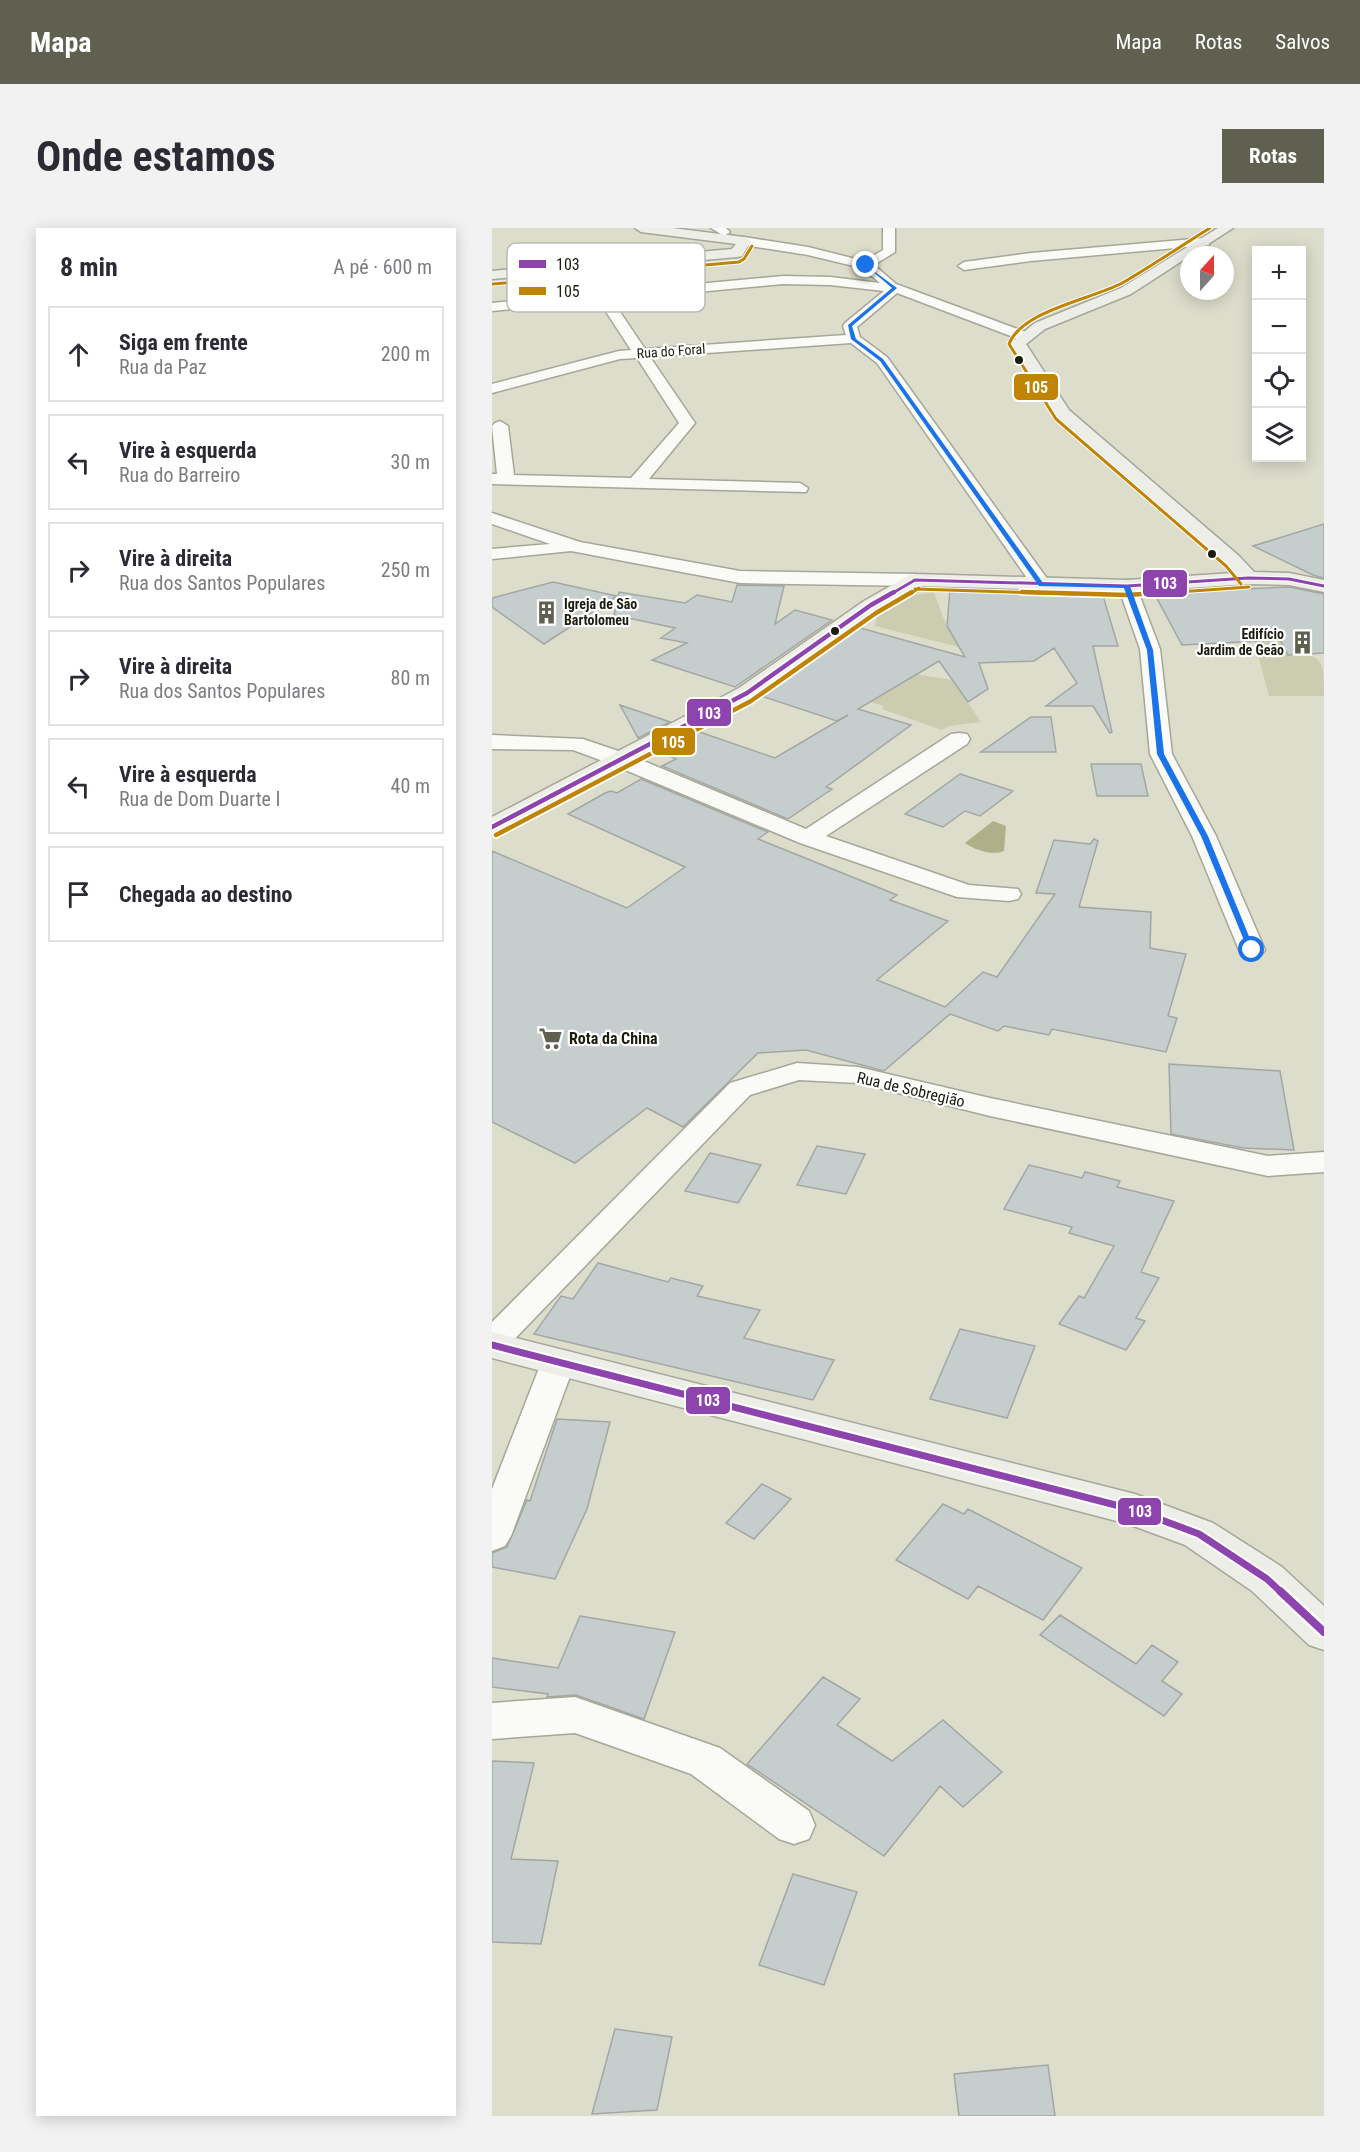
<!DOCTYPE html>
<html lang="pt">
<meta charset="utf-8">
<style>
body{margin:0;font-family:"Roboto Condensed",sans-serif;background:#f2f2f3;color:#2b2b33}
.controls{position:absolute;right:18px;top:18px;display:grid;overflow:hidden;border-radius:0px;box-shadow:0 3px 15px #0003}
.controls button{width:54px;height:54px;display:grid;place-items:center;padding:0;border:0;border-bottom:2px solid #e1e1e2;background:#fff;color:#2b2b33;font:30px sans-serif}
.compass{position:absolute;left:688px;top:18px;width:54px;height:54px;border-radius:50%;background:#fff;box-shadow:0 3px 15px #0003;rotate:21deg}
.stop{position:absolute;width:18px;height:18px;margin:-14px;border:4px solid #1a73e8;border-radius:50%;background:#fff}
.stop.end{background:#1a73e8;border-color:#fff;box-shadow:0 2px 6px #0008}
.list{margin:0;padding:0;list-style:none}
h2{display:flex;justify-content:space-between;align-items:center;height:78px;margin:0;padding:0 24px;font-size:26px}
h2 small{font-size:20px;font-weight:400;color:#7c7c81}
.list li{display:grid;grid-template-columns:39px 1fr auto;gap:18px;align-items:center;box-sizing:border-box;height:96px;margin:0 12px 12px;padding:0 12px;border:2px solid #e1e1e2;border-radius:0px}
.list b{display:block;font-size:22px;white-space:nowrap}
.list p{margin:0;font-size:20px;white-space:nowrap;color:#7c7c81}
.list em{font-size:20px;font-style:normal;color:#7c7c81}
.icon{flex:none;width:33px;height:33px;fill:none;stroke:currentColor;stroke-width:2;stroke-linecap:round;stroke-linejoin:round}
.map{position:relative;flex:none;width:832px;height:1888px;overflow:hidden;border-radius:0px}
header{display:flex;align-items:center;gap:36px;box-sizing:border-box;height:84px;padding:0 30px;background:#606051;color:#fff}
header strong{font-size:28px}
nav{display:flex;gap:33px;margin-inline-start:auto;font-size:21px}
.intro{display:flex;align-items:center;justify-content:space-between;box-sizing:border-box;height:144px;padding:0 36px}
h1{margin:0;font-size:42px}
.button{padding:15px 27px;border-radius:0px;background:#606051;color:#fff;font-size:21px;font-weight:700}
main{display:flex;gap:36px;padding:0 36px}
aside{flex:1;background:#fff;border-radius:0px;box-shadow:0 3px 15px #0003}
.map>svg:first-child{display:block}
.green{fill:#ccccb1}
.water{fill:#b0b088}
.building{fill:#c6cdcd;stroke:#a3a7a4;stroke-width:1.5}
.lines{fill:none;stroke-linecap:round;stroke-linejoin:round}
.street-casing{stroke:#a6a699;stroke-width:3}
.secondary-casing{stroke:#a6a699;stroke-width:3}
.street{fill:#fafaf7;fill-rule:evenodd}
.secondary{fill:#eeeee8;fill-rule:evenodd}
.bus-1-far3-casing{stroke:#fff;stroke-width:5}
.bus-1-far2-casing{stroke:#fff;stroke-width:8}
.bus-1-far1-casing{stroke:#fff;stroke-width:11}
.bus-1-casing{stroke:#fff;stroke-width:13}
.bus-2-far1-casing{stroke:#fff;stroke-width:5}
.bus-2-casing{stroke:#fff;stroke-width:8}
.bus-1-far3{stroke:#8e44ad;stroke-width:3}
.bus-1-far2{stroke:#8e44ad;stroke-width:4.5}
.bus-1-far1{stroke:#8e44ad;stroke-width:7}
.bus-1{stroke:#8e44ad;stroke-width:8}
.bus-2-far1{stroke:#c08404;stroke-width:3}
.bus-2{stroke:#c08404;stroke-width:4.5}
.route{fill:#1a73e8}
.bus-dot{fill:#1c1c0f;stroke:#fff;stroke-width:2}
.labels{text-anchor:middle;stroke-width:4.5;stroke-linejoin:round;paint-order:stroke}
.far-street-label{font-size:14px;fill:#1c1c0f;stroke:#fff}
.far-poi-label{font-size:14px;font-weight:bold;fill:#1c1c0f;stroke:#fff;text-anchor:start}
.poi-label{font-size:16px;font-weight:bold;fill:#1c1c0f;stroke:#fff;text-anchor:start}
.street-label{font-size:16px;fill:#1c1c0f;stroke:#fff}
.key{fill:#fff;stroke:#bbbbb7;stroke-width:1.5}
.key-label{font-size:16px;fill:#1c1c0f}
.line-badge{stroke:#fff;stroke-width:2}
.badge-label{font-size:16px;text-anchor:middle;font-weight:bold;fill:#fff}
</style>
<header>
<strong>Mapa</strong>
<nav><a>Mapa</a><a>Rotas</a><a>Salvos</a></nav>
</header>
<div class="intro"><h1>Onde estamos</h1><a class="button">Rotas</a></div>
<main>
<aside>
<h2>8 min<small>A pé · 600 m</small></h2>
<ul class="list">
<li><svg class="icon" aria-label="ahead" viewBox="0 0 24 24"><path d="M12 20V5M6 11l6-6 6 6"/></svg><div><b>Siga em frente</b><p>Rua da Paz</p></div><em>200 m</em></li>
<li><svg class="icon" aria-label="left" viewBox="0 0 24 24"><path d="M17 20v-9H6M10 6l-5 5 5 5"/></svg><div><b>Vire à esquerda</b><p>Rua do Barreiro</p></div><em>30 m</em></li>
<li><svg class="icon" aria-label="right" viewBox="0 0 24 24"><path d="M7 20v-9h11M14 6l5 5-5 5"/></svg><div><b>Vire à direita</b><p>Rua dos Santos Populares</p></div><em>250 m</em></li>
<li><svg class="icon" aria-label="right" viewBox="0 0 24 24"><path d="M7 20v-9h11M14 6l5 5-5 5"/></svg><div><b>Vire à direita</b><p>Rua dos Santos Populares</p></div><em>80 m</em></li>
<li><svg class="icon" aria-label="left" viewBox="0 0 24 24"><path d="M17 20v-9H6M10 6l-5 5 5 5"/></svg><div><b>Vire à esquerda</b><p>Rua de Dom Duarte I</p></div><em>40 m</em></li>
<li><svg class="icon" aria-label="arrive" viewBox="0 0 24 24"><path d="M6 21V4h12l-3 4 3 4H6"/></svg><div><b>Chegada ao destino</b></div></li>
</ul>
</aside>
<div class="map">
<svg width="832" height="1888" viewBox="0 0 832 1888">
<rect width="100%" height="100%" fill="#ddc"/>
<path class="green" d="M 442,365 L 455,399 L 467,419 L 383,398 C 384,393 385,388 388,384 C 397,369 426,366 442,365 Z
M 782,403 L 796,426 C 832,425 832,433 832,468 L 777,468 L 761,408 Z
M 422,446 L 474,454 L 474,472 L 489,494 L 458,498 L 450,502 L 390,481 L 392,478 L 378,474 Z"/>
<path class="water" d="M 501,593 L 514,598 L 512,623 C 500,628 483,622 473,615 Z"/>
<path class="building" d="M 832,296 L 832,350 L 821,347 L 761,318 Z
M 61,354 L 125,368 L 52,416 L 0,379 L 0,370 Z
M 245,357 L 292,358 L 283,396 L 303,382 L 340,392 L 243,459 L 160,432 L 195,415 L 169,410 L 183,400 L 122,387 L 127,364 L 193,375 L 205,367 L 240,374 Z
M 797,359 L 832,366 L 832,425 L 796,427 L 788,412 L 690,417 L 662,365 Z
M 458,362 L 603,365 L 611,368 L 626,418 L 601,418 L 620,504 L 618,505 L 601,478 L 554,478 L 585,455 L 562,420 L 542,433 L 487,435 L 496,461 L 476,474 L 447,433 L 366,481 L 419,497 L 334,559 L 340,561 L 296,591 L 170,538 L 184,531 L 167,523 L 205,503 L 283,530 L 356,487 L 345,493 L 269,468 L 365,399 L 473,429 L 455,398 Z
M 128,477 L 178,494 L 146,510 Z
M 539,489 L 559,489 L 564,524 L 489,524 Z
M 599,536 L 649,536 L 656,568 L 605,568 Z
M 468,546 L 521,563 L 488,588 L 473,583 L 451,599 L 413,586 Z
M 149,551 L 276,604 L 266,611 L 405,667 L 398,672 L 456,693 L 385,752 L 453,779 L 491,744 L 505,749 L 563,666 L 544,665 L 562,612 L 598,616 L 602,611 L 606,613 L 587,679 L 659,684 L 658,720 L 694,726 L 676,788 L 685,790 L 674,824 L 560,801 L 557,807 L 512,798 L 506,803 L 458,786 L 392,843 L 314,822 L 266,825 L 191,899 L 155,880 L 83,935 L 0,894 L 0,623 L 135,680 L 193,639 L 76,586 L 113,565 L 119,563 L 125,565 Z
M 677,836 L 788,843 L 802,922 L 751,920 L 679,906 Z
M 325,918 L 373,926 L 354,966 L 305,957 Z
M 218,925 L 269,937 L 246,975 L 193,963 Z
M 537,937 L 590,950 L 593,944 L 628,953 L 625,959 L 682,973 L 649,1044 L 667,1050 L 644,1090 L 653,1093 L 634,1122 L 567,1096 L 587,1068 L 592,1070 L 622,1018 L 577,1005 L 580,999 L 512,981 Z
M 106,1035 L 176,1054 L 179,1050 L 211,1058 L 205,1068 L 268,1082 L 252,1110 L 342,1132 L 321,1172 L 42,1106 L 69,1068 L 81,1071 Z
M 468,1101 L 543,1118 L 515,1190 L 438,1171 Z
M 65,1191 L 118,1194 L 95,1281 L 63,1351 L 0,1339 L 0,1325 L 15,1319 L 35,1272 L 38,1273 Z
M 270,1256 L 299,1271 L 262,1311 L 234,1295 Z
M 451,1276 L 472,1286 L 476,1281 L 590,1340 L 551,1392 L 486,1358 L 476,1371 L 404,1332 Z
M 568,1387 L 644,1436 L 660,1417 L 686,1434 L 670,1453 L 690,1466 L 672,1488 L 548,1407 Z
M 88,1388 L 183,1404 L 152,1491 L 84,1467 L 55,1469 L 56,1466 L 0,1459 L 0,1430 L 66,1440 Z
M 331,1449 L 368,1471 L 345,1497 L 400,1533 L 451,1492 L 510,1544 L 471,1579 L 448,1558 L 392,1628 L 255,1536 Z
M 0,1533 L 42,1535 L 19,1631 L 66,1633 L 49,1716 L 0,1714 Z
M 301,1646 L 365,1664 L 332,1757 L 267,1737 Z
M 123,1801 L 180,1809 L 165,1882 L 100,1886 Z
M 556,1837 L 563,1888 L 467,1888 L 462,1846 Z"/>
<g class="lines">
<defs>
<path id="street" d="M 219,0 L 234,0 L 238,4 L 232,8 Z
M 391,0 L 403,0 L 403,24 L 382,37 L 404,56 L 539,106 L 541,109 L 539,112 L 529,112 L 405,65 L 365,99 L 368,109 L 395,129 L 556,352 L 558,356 L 556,360 L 542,360 L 385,135 L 359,115 L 158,129 L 203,195 L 157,251 L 308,255 L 316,260 L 314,264 L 0,256 L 0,246 L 5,246 L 0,198 L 3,195 L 8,193 L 16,198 L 22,247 L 139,250 L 187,195 L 145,130 L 128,131 L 0,165 L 0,156 L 127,123 L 139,122 L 107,73 L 0,83 L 0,75 L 291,48 L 338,49 L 388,55 L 370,40 L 316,27 L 252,17 L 246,13 L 252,9 L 316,19 L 372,33 L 391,22 ZM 291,56 L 338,57 L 392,63 L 353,95 L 351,98 L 354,107 L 153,121 L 120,72 Z
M 713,10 L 717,11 L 717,17 L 539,33 L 472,42 L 466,38 L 472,34 L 539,25 Z
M 0,285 L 88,314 L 248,343 L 423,346 L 430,348 L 432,352 L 430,356 L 423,358 L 248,355 L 79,323 L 0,331 L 0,321 L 58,316 L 0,296 Z
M 635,352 L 642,354 L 644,358 L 668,421 L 680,526 L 724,608 L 773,722 L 769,727 L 760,730 L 751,727 L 747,722 L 700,608 L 658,526 L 648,421 L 626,358 L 628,354 Z
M 467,505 L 475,506 L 478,511 L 475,516 L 334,608 L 477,657 L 526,661 L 529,666 L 526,671 L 517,673 L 465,669 L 308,615 L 119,536 L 81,522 L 0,521 L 0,507 L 91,511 L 135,526 L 314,601 L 459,506 Z
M 305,835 L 366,839 L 498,870 L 776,928 L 832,924 L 832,944 L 776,948 L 498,888 L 366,855 L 307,852 L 258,867 L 12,1122 L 0,1126 L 0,1094 L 238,855 Z
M 66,1123 L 78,1126 L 83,1135 L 19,1308 L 13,1318 L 0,1323 L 0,1261 L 49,1135 L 54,1126 Z
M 83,1469 L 228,1520 L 317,1583 L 323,1597 L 317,1611 L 302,1616 L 287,1611 L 199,1546 L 83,1505 L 0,1511 L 0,1475 Z"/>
<path id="secondary" d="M 143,0 L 180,0 L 252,9 L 259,13 L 250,28 L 245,29 L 0,51 L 0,43 L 240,21 L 244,16 L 149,4 Z
M 726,0 L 741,0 L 639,66 L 553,101 L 534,116 L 577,182 L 747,328 L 762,344 L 797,345 L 832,352 L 832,364 L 797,357 L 756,356 L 635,364 L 427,358 L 386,381 L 263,470 L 9,604 L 0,607 L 0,589 L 247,460 L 372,373 L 416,348 L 423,346 L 635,352 L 741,345 L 565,189 L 518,115 L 543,95 L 629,60 Z
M 0,1104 L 643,1266 L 721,1295 L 790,1339 L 832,1378 L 832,1422 L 817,1417 L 760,1363 L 693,1317 L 636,1296 L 0,1130 Z"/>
</defs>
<use href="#street" class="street-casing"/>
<use href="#secondary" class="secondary-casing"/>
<use href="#street" class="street"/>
<use href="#secondary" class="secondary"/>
<defs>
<path id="bus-1-far3" d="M 423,352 L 635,358 L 756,350 L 797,351 L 832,358
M 399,366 L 423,352"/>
<path id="bus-1-far2" d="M 0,599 L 255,465 L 379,377 L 402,364"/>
<path id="bus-1-far1" d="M 0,1117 L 643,1282 L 707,1306 L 775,1351 L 790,1365"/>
<path id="bus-1" d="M 788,1363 L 832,1404"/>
<path id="bus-2-far1" d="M 718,0 C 689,18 661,37 632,54 C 602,71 530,82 517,116 L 564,191 L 734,338 L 749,356
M 1,56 L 247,34 L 252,31 L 260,18
M 423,361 L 583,366
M 418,366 L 427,360
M 658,366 L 757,359"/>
<path id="bus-2" d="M 530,364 L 635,367 L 680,364
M 4,607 L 259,473 L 384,385 L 420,364"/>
</defs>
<use href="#bus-1-far3" class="bus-1-far3-casing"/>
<use href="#bus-1-far2" class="bus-1-far2-casing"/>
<use href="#bus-1-far1" class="bus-1-far1-casing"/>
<use href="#bus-1" class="bus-1-casing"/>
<use href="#bus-2-far1" class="bus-2-far1-casing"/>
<use href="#bus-2" class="bus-2-casing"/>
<use href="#bus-1-far3" class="bus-1-far3"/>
<use href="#bus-1-far2" class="bus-1-far2"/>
<use href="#bus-1-far1" class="bus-1-far1"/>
<use href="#bus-1" class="bus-1"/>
<use href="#bus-2-far1" class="bus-2-far1"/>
<use href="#bus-2" class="bus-2"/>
</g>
<path class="route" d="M 372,36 L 405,60 L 360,98 L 364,111 L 391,131 L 551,355 L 638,358 L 661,422 L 672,526 L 716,608 L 763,723 L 756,722 L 709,608 L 665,526 L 655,422 L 632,360 L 547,358 L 388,133 L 359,111 L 356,97 L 400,60 Z"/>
<defs>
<symbol id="building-bare" viewBox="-9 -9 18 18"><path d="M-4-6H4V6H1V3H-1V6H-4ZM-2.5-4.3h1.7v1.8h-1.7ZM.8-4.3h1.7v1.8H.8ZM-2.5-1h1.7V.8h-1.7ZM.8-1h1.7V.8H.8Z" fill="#606051" stroke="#fff" stroke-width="2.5" paint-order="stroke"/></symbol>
<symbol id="supermarket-bare" viewBox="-9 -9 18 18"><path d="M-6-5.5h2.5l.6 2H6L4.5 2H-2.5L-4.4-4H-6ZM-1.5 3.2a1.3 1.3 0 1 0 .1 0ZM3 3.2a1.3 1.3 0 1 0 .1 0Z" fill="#606051" stroke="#fff" stroke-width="2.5" paint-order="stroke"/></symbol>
</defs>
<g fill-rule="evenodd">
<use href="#building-bare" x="38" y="368" width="33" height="33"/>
<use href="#building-bare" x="794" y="398" width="33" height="33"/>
<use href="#supermarket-bare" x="42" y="794" width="33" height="33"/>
</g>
<g class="bus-dot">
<circle cx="527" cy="132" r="5"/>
<circle cx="720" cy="326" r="5"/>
<circle cx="343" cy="403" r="5"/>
</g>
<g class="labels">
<g class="far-street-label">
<text transform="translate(179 123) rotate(-4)" y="5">Rua do Foral</text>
</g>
<g class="far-poi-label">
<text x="72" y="381">Igreja de São<tspan x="72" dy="16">Bartolomeu</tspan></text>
<text x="792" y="411" text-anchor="end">Edifício<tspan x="792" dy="16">Jardim de Geão</tspan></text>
</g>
<g class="poi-label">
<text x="77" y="816">Rota da China</text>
</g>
<g class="street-label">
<text transform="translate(419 861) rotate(13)" y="6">Rua de Sobregião</text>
</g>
</g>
<rect x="15" y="15" width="198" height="69" rx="9" class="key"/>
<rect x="27" y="32" width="27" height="8" fill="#8e44ad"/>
<rect x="27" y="59" width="27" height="8" fill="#c08404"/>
<g class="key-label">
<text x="64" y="42">103</text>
<text x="64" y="69">105</text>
</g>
<g class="line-badge">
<rect x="521" y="145" width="46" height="28" rx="6" fill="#c08404"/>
<rect x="650" y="341" width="46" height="29" rx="6" fill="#8e44ad"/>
<rect x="194" y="470" width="46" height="29" rx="6" fill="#8e44ad"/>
<rect x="159" y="499" width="45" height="29" rx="6" fill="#c08404"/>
<rect x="193" y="1158" width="46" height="29" rx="6" fill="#8e44ad"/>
<rect x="625" y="1269" width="45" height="29" rx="6" fill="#8e44ad"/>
</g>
<g class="badge-label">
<text x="544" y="165">105</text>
<text x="673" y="361">103</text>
<text x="217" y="491">103</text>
<text x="181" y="520">105</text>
<text x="216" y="1178">103</text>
<text x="648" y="1289">103</text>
</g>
</svg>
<div class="controls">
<button>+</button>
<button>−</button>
<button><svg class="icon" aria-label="locate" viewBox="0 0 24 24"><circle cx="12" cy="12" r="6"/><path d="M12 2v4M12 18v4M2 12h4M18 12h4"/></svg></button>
<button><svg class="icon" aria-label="layers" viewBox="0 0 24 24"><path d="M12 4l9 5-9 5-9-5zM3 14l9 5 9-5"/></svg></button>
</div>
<svg class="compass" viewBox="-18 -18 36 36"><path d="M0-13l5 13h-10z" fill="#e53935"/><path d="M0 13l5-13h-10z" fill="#7c7c81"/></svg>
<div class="stop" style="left:760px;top:722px"></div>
<div class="stop end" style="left:374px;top:37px"></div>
</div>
</main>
